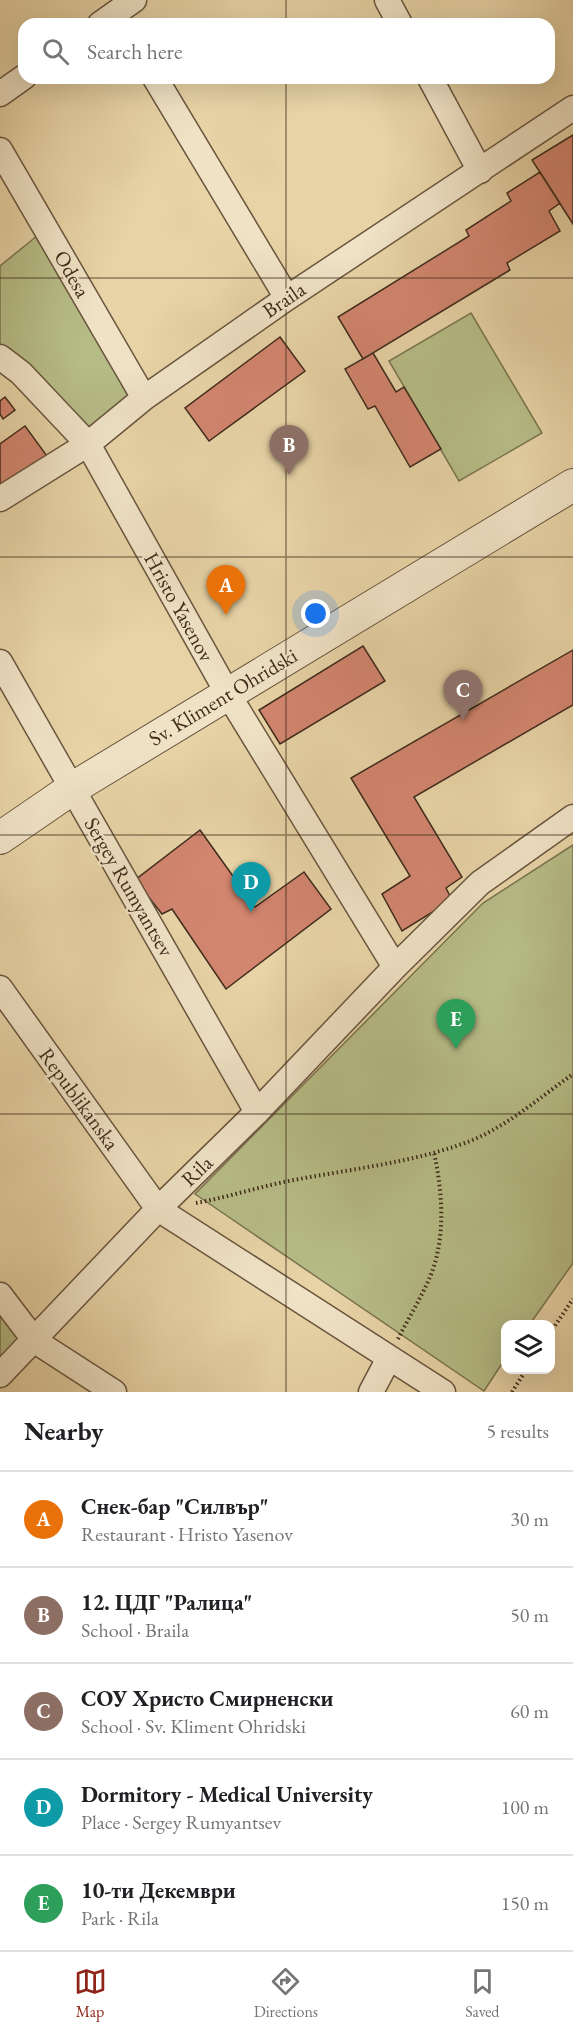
<!DOCTYPE html>
<meta charset="utf-8">
<style>
body{margin:0;font-family:"EB Garamond",serif;background:#f2f2f2;color:#202124}
.controls{position:absolute;right:18px;bottom:18px;display:grid;overflow:hidden;border-radius:12px;box-shadow:0 6px 24px #0002}
.controls button{width:54px;height:54px;display:grid;place-items:center;padding:0;border:0;border-bottom:2px solid #e0e0e0;background:#fff;color:#202124;font:30px sans-serif}
.you{position:absolute;left:316px;top:614px;width:21px;height:21px;margin:-15px;border:4px solid #fff;border-radius:50%;background:#1a73e8;box-shadow:0 0 0 9px #1a73e833}
.badge{display:grid;place-items:center;width:39px;height:39px;border-radius:50%;background:#8f2418;color:#fff;font-size:20px;font-weight:700}
.pin{position:absolute;translate:-50% -50px;filter:drop-shadow(0 2px 3px #0008)}
.pin::after{content:'';position:absolute;top:32px;width:21px;height:18px;background:inherit;clip-path:polygon(0 0,100% 0,50% 100%)}
.list{margin:0;padding:0;list-style:none}
h2{display:flex;justify-content:space-between;align-items:center;height:78px;margin:0;padding:0 24px;font-size:26px}
h2 small{font-size:20px;font-weight:400;color:#757577}
.list li{display:grid;grid-template-columns:39px 1fr auto;gap:18px;align-items:center;box-sizing:border-box;height:96px;padding:0 24px;border-top:2px solid #e0e0e0}
.list b{display:block;font-size:22px;white-space:nowrap}
.list p{margin:0;font-size:20px;white-space:nowrap;color:#757577}
.list em{font-size:20px;font-style:normal;color:#757577}
.icon{flex:none;width:33px;height:33px;fill:none;stroke:currentColor;stroke-width:2;stroke-linecap:round;stroke-linejoin:round}
.map{position:relative;flex:none;width:573px;height:1392px;overflow:hidden}
.search{position:absolute;background:#fff;box-shadow:0 6px 24px #0002;left:18px;right:18px;top:18px;height:66px;display:flex;align-items:center;gap:15px;box-sizing:border-box;padding:0 21px;border-radius:18px;color:#757577;font-size:22px}
.sheet{height:558px;background:#fff}
nav{display:flex;justify-content:space-around;align-items:center;box-sizing:border-box;height:84px;border-top:2px solid #e0e0e0;background:#fff;font-size:16px;color:#757577}
nav a{display:grid;justify-items:center;gap:3px}
nav .on{color:#8f2418}
.map>svg:first-child{display:block}
.green{fill:#b6bc86;stroke:#7a7450;stroke-width:1.5}
.building{fill:#d2856f;stroke:#3f2b1b;stroke-width:1.5}
.lines{fill:none;stroke-linecap:round;stroke-linejoin:round}
.minor-casing{stroke:#69553e;stroke-width:27}
.tertiary-casing{stroke:#69553e;stroke-width:34}
.path{stroke:#3f2b1b;stroke-width:4;stroke-dasharray:1.5 3;stroke-linecap:butt}
.minor{stroke:#efe2c5;stroke-width:24}
.tertiary{stroke:#efe2c5;stroke-width:32}
.grid{fill:none;stroke:#3f2b1b;stroke-width:1.5;stroke-opacity:0.55}
.labels{text-anchor:middle;stroke-width:4.5;stroke-linejoin:round;paint-order:stroke}
.street-label{font-size:21px;fill:#3f2b1b;stroke:#efe2c5}
</style>
<div class="map">
<svg width="573" height="1392" viewBox="0 0 573 1392">
<rect width="100%" height="100%" fill="#e7d3a6"/>
<filter id="stains"><feTurbulence type="fractalNoise" baseFrequency=".00333" numOctaves="4"/><feColorMatrix values="0 0 0 0 .2 0 0 0 0 .09 0 0 0 0 .02 0 0 0 .5 -.17"/></filter>
<radialGradient id="worn" r=".72"><stop offset=".6" stop-color="#630" stop-opacity="0"/><stop offset="1" stop-color="#630" stop-opacity=".3"/></radialGradient>
<path class="green" d="M 38,235 L 137,397 L 89,433 L 24,363 L 0,344 L 0,266 Z
M 471,313 L 542,433 L 459,481 L 389,361 Z
M 573,845 L 573,1263 L 530,1324 L 506,1324 L 505,1359 L 484,1391 L 195,1194 L 483,903 Z
M 0,1295 L 35,1341 L 0,1375 Z"/>
<path class="building" d="M 573,135 L 573,224 L 532,160 Z
M 540,172 L 560,203 L 549,211 L 560,231 L 507,263 L 510,270 L 363,359 L 338,317 L 469,236 L 466,230 L 511,201 L 507,193 Z
M 280,337 L 305,371 L 209,441 L 185,408 Z
M 373,353 L 396,392 L 404,387 L 441,449 L 410,467 L 375,406 L 368,409 L 345,369 Z
M 5,397 L 15,410 L 3,419 L 0,414 L 0,401 Z
M 25,426 L 47,456 L 0,490 L 0,444 Z
M 363,646 L 385,681 L 280,744 L 259,710 Z
M 573,650 L 573,705 L 414,797 L 462,877 L 446,888 L 452,900 L 402,931 L 382,894 L 410,876 L 351,778 Z
M 200,830 L 255,907 L 304,872 L 331,909 L 226,989 L 172,909 L 162,914 L 135,880 Z"/>
<g class="lines">
<defs>
<path id="minor" d="M 387,0 L 400,24
M 100,24 L 134,0
M 155,78 L 287,298
M 430,78 L 480,171
M 0,94 L 24,77
M 0,150 L 144,398
M 0,357 L 21,373 L 88,444 L 228,694 L 395,967
M 0,499 L 88,444 L 144,398 L 287,298 L 573,108
M 0,662 L 257,1112
M 0,988 L 158,1209 L 443,1392
M 0,1295 L 35,1341 L 114,1392
M 0,1375 L 158,1209 L 257,1112 L 395,967 L 480,883 L 573,817
M 371,1392 L 389,1358"/>
<path id="tertiary" d="M 0,838 L 73,788 L 573,485"/>
</defs>
<use href="#minor" class="minor-casing"/>
<use href="#tertiary" class="tertiary-casing"/>
<path class="path" d="M 196,1203 C 229,1197 261,1186 294,1180 C 351,1169 409,1163 465,1143 C 504,1129 539,1098 573,1074
M 550,1333 L 573,1299
M 398,1339 C 409,1317 423,1295 432,1272 C 446,1233 442,1191 434,1152
M 512,1392 L 526,1370"/>
<use href="#minor" class="minor"/>
<use href="#tertiary" class="tertiary"/>
</g>
<path class="grid" d="M 286,0 L 286,24M 286,78 L 286,1392M 0,278 L 573,278M 0,557 L 573,557M 0,835 L 573,835M 0,1114 L 573,1114"/>
<g class="labels">
<g class="street-label">
<text transform="translate(72 274) rotate(60)" y="7">Odesa</text>
<text transform="translate(284 300) rotate(-34)" y="7">Braila</text>
<text transform="translate(179 607) rotate(61)" y="7">Hristo Yasenov</text>
<text transform="translate(223 697) rotate(-31)" y="7">Sv. Kliment Ohridski</text>
<text transform="translate(129 887) rotate(60)" y="7">Sergey Rumyantsev</text>
<text transform="translate(79 1099) rotate(54)" y="7">Republikanska</text>
<text transform="translate(197 1171) rotate(-44)" y="7">Rila</text>
</g>
</g>
<rect width="100%" height="100%" filter="url(#stains)"/>
<rect width="100%" height="100%" fill="url(#worn)"/>
</svg>
<div class="controls">
<button><svg class="icon" aria-label="layers" viewBox="0 0 24 24"><path d="M12 4l9 5-9 5-9-5zM3 14l9 5 9-5"/></svg></button>
</div>
<div class="you"></div>
<div class="pin badge" style="left:226px;top:615px;background:#e8710a">A</div>
<div class="pin badge" style="left:289px;top:475px;background:#8d6e63">B</div>
<div class="pin badge" style="left:463px;top:720px;background:#8d6e63">C</div>
<div class="pin badge" style="left:251px;top:912px;background:#0f9aa8">D</div>
<div class="pin badge" style="left:456px;top:1049px;background:#2e9e5b">E</div>
<div class="search"><svg class="icon" aria-label="search" viewBox="0 0 24 24"><circle cx="10" cy="10" r="6"/><path d="M15 15l6 6"/></svg>Search here</div>
</div>
<section class="sheet">
<h2>Nearby<small>5 results</small></h2>
<ul class="list">
<li><span class="badge" style="background:#e8710a">A</span><div><b>Снек-бар &quot;Силвър&quot;</b><p>Restaurant · Hristo Yasenov</p></div><em>30 m</em></li>
<li><span class="badge" style="background:#8d6e63">B</span><div><b>12. ЦДГ &quot;Ралица&quot;</b><p>School · Braila</p></div><em>50 m</em></li>
<li><span class="badge" style="background:#8d6e63">C</span><div><b>СОУ Христо Смирненски</b><p>School · Sv. Kliment Ohridski</p></div><em>60 m</em></li>
<li><span class="badge" style="background:#0f9aa8">D</span><div><b>Dormitory - Medical University</b><p>Place · Sergey Rumyantsev</p></div><em>100 m</em></li>
<li><span class="badge" style="background:#2e9e5b">E</span><div><b>10-ти Декември</b><p>Park · Rila</p></div><em>150 m</em></li>
</ul>
</section>
<nav>
<a class="on"><svg class="icon" aria-label="map" viewBox="0 0 24 24"><path d="M3 6l6-2 6 2 6-2v14l-6 2-6-2-6 2zM9 4v14M15 6v14"/></svg>Map</a>
<a><svg class="icon" aria-label="directions" viewBox="0 0 24 24"><path d="M12 3l9 9-9 9-9-9zM9 14v-3h6M13 9l2 2-2 2"/></svg>Directions</a>
<a><svg class="icon" aria-label="saved" viewBox="0 0 24 24"><path d="M7 4h10v16l-5-4-5 4z"/></svg>Saved</a>
</nav>
